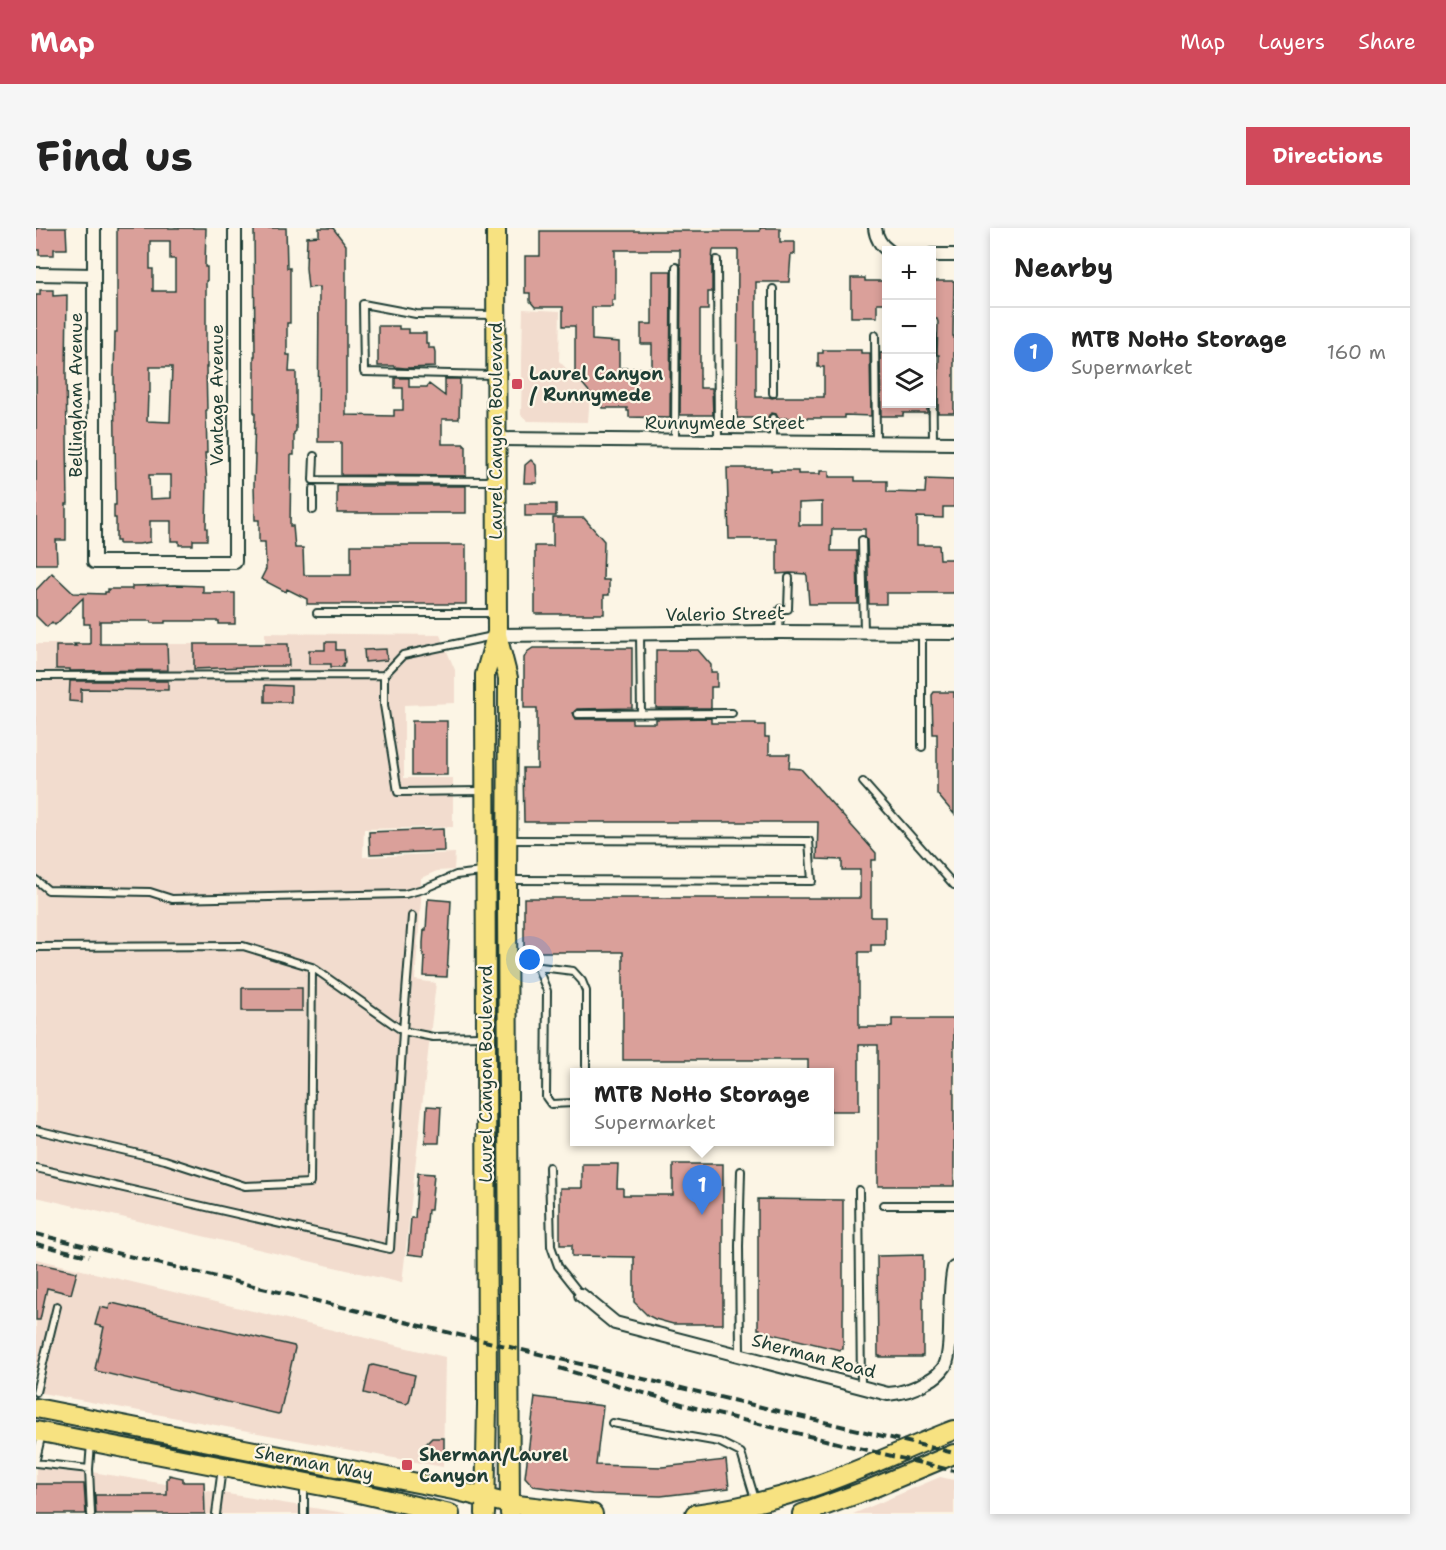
<!DOCTYPE html>
<meta charset="utf-8">
<style>
body{margin:0;font-family:"Shantell Sans",sans-serif;background:#f6f6f6;color:#222}
.controls{position:absolute;right:18px;top:18px;display:grid;overflow:hidden;border-radius:0px;box-shadow:0 3px 9px #0003}
.controls button{width:54px;height:54px;display:grid;place-items:center;padding:0;border:0;border-bottom:2px solid #e0e0e0;background:#fff;color:#222;font:30px sans-serif}
.you{position:absolute;left:494px;top:732px;width:21px;height:21px;margin:-15px;border:4px solid #fff;border-radius:50%;background:#1a73e8;box-shadow:0 0 0 9px #1a73e833}
.badge{display:grid;place-items:center;width:39px;height:39px;border-radius:50%;background:#d1495b;color:#fff;font-size:20px;font-weight:700}
.pin{position:absolute;translate:-50% -50px;filter:drop-shadow(0 2px 3px #0008)}
.pin::after{content:'';position:absolute;top:32px;width:21px;height:18px;background:inherit;clip-path:polygon(0 0,100% 0,50% 100%)}
.popup{position:absolute;left:534px;top:840px;width:264px;height:78px;box-sizing:border-box;display:grid;place-content:center;border-radius:0px;background:#fff;filter:drop-shadow(0 2px 4px #0005);font-size:20px;white-space:nowrap;color:#767676}
.popup b{font-size:22px;color:#222}
.popup::after{content:'';position:absolute;left:50%;top:100%;margin-left:-12px;border:12px solid transparent;border-top-color:#fff}
.list{margin:0;padding:0;list-style:none}
h2{display:flex;justify-content:space-between;align-items:center;height:78px;margin:0;padding:0 24px;font-size:26px}
h2 small{font-size:20px;font-weight:400;color:#767676}
.list li{display:grid;grid-template-columns:39px 1fr auto;gap:18px;align-items:center;box-sizing:border-box;height:90px;padding:0 24px;border-top:2px solid #e0e0e0}
.list b{display:block;font-size:22px;white-space:nowrap}
.list p{margin:0;font-size:20px;white-space:nowrap;color:#767676}
.list em{font-size:20px;font-style:normal;color:#767676}
.icon{flex:none;width:33px;height:33px;fill:none;stroke:currentColor;stroke-width:2;stroke-linecap:round;stroke-linejoin:round}
.map{position:relative;flex:none;width:918px;height:1286px;overflow:hidden;border-radius:0px}
header{display:flex;align-items:center;gap:36px;box-sizing:border-box;height:84px;padding:0 30px;background:#d1495b;color:#fff}
header strong{font-size:28px}
nav{display:flex;gap:33px;margin-inline-start:auto;font-size:21px}
.intro{display:flex;align-items:center;justify-content:space-between;box-sizing:border-box;height:144px;padding:0 36px}
h1{margin:0;font-size:42px}
.button{padding:15px 27px;border-radius:0px;background:#d1495b;color:#fff;font-size:21px;font-weight:700}
main{display:flex;gap:36px;padding:0 36px}
aside{flex:1;background:#fff;border-radius:0px;box-shadow:0 3px 9px #0003}
.map>svg:first-child{display:block}
.built{fill:#f2dcce}
.building{fill:#daa09a;stroke:#1f3d34;stroke-width:1.5;fill-rule:evenodd}
.lines{fill:none;stroke-linecap:round;stroke-linejoin:round}
.lane-casing{stroke:#1f3d34;stroke-width:10}
.street-casing{stroke:#1f3d34;stroke-width:16}
.primary-casing{stroke:#1f3d34;stroke-width:22}
.lane{stroke:#fcf5e5;stroke-width:6}
.street{stroke:#fcf5e5;stroke-width:12}
.primary{stroke:#f7e281;stroke-width:18}
.rail{stroke:#1f3d34;stroke-width:4;stroke-dasharray:9 4.5;stroke-linecap:butt}
.poi-dot{fill:#d1495b;stroke:#fcf5e5;stroke-width:2}
.labels{text-anchor:middle;stroke-width:4.5;stroke-linejoin:round;paint-order:stroke}
.poi-label{font-size:18px;font-weight:bold;fill:#1f3d34;stroke:#fcf5e5;text-anchor:start}
.street-label{font-size:18px;fill:#1f3d34;stroke:#fcf5e5}
</style>
<header>
<strong>Map</strong>
<nav><a>Map</a><a>Layers</a><a>Share</a></nav>
</header>
<div class="intro"><h1>Find us</h1><a class="button">Directions</a></div>
<main>
<div class="map">
<svg width="918" height="1286" viewBox="0 0 918 1286">
<rect width="100%" height="100%" fill="#fcf5e5"/>
<filter id="ink" filterUnits="userSpaceOnUse"><feTurbulence type="fractalNoise" baseFrequency=".0167" numOctaves="2"/><feDisplacementMap in="SourceGraphic" scale="12" xChannelSelector="R" yChannelSelector="G"/><feConvolveMatrix kernelMatrix="1 2 1 2 8 2 1 2 1" color-interpolation-filters="sRGB"/></filter>
<g filter="url(#ink)">
<path class="built" d="M 487,81 L 524,83 L 523,133 L 554,165 L 552,194 L 492,193 L 485,187 Z
M 229,405 L 404,407 L 419,442 L 419,475 L 368,477 L 368,550 L 417,550 L 417,599 L 328,601 L 327,629 L 419,625 L 418,642 L 401,643 L 385,650 L 385,674 L 379,752 L 400,755 L 366,1055 L 0,969 L 0,416 L 229,416 Z
M 0,1031 L 409,1129 L 407,1239 L 0,1164 Z
M 0,1235 L 315,1286 L 0,1286 Z
M 904,1249 L 918,1252 L 918,1286 L 817,1286 Z"/>
<path class="building" d="M 0,0 L 30,0 L 31,21 L 18,21 L 18,27 L 3,27 L 3,22 L 0,22 Z
M 81,0 L 170,0 L 169,39 L 171,39 L 171,53 L 170,53 L 170,126 L 171,126 L 171,139 L 170,139 L 171,182 L 170,182 L 171,225 L 169,225 L 171,256 L 170,300 L 171,300 L 171,312 L 157,312 L 157,317 L 143,317 L 143,313 L 135,313 L 135,293 L 114,293 L 114,314 L 103,316 L 83,316 L 83,313 L 80,313 L 80,290 L 78,290 L 78,277 L 80,277 L 78,148 L 79,104 L 81,104 ZM 114,13 L 134,13 L 134,31 L 139,31 L 139,63 L 117,63 L 117,41 L 114,41 ZM 114,139 L 136,139 L 134,194 L 111,193 L 112,165 L 114,165 ZM 113,247 L 135,247 L 135,270 L 114,271 Z
M 218,0 L 250,0 L 251,40 L 254,40 L 254,95 L 251,95 L 251,127 L 254,127 L 253,144 L 260,144 L 260,203 L 258,205 L 258,227 L 255,227 L 254,298 L 257,298 L 259,320 L 267,320 L 268,347 L 315,347 L 315,317 L 430,317 L 430,376 L 271,376 L 271,371 L 251,361 L 250,364 L 225,351 L 230,341 L 229,314 L 223,314 L 223,292 L 219,292 L 218,257 L 219,227 L 218,227 L 219,184 L 218,184 L 218,170 L 219,170 L 219,140 L 218,140 L 218,128 L 219,128 Z
M 283,0 L 297,0 L 310,17 L 310,187 L 358,188 L 358,182 L 367,182 L 367,160 L 359,160 L 359,150 L 373,150 L 373,159 L 391,159 L 393,156 L 409,168 L 409,151 L 424,151 L 423,191 L 406,191 L 406,216 L 428,216 L 428,218 L 430,218 L 430,248 L 305,247 L 305,214 L 282,214 L 283,59 L 272,60 L 270,40 L 271,9 L 283,8 Z
M 724,0 L 744,0 L 744,14 L 759,14 L 759,26 L 755,26 L 753,54 L 720,54 L 720,169 L 733,169 L 736,170 L 741,169 L 788,169 L 788,139 L 782,139 L 782,125 L 787,125 L 787,122 L 825,122 L 825,125 L 834,125 L 835,188 L 809,187 L 809,190 L 742,190 L 740,186 L 736,185 L 733,187 L 732,190 L 701,190 L 702,22 L 677,22 L 676,32 L 676,64 L 672,64 L 672,82 L 664,82 L 664,160 L 676,160 L 677,187 L 644,187 L 645,39 L 644,36 L 644,22 L 579,22 L 579,72 L 576,72 L 576,79 L 556,79 L 556,112 L 583,114 L 583,140 L 616,140 L 616,116 L 605,116 L 605,96 L 616,96 L 616,43 L 635,43 L 634,190 L 593,189 L 593,183 L 591,183 L 591,180 L 566,180 L 566,174 L 562,174 L 539,147 L 539,98 L 527,98 L 527,79 L 499,79 L 494,73 L 494,65 L 489,65 L 489,28 L 504,28 L 504,3 L 724,3 Z
M 815,50 L 829,50 L 829,53 L 850,53 L 850,75 L 841,75 L 841,89 L 815,89 Z
M 896,53 L 918,53 L 917,108 L 918,108 L 918,185 L 902,185 L 903,127 L 901,127 L 902,94 L 901,91 L 896,91 Z
M 4,62 L 17,62 L 17,68 L 31,67 L 30,145 L 32,276 L 30,276 L 30,312 L 20,312 L 21,336 L 0,336 L 0,67 L 4,67 Z
M 342,98 L 363,98 L 363,101 L 372,101 L 372,105 L 390,105 L 390,115 L 392,115 L 392,120 L 398,120 L 399,124 L 399,139 L 369,140 L 359,139 L 359,138 L 342,138 Z
M 844,125 L 850,125 L 850,176 L 891,176 L 891,185 L 867,185 L 867,188 L 845,188 Z
M 495,232 L 500,237 L 501,255 L 488,255 L 489,237 Z
M 691,240 L 735,240 L 735,243 L 762,243 L 762,246 L 784,246 L 784,243 L 793,243 L 793,249 L 819,249 L 819,253 L 851,253 L 851,264 L 889,265 L 890,251 L 918,252 L 918,279 L 907,279 L 907,290 L 881,289 L 881,317 L 903,317 L 904,331 L 918,331 L 918,365 L 850,365 L 850,376 L 833,376 L 831,312 L 829,308 L 829,301 L 796,301 L 795,323 L 821,323 L 822,376 L 773,376 L 771,348 L 770,346 L 754,345 L 741,346 L 741,311 L 693,311 ZM 786,274 L 786,297 L 763,297 L 763,275 Z
M 301,258 L 430,258 L 430,285 L 301,285 Z
M 489,276 L 520,276 L 520,288 L 489,288 Z
M 517,290 L 548,290 L 568,313 L 567,352 L 573,352 L 573,367 L 568,367 L 568,386 L 499,386 L 499,318 L 517,318 Z
M 16,345 L 37,365 L 69,366 L 69,364 L 72,364 L 72,361 L 96,361 L 96,358 L 139,357 L 167,358 L 167,365 L 199,365 L 199,396 L 183,396 L 183,393 L 129,393 L 129,395 L 115,395 L 115,393 L 64,393 L 64,416 L 131,416 L 132,442 L 34,443 L 34,441 L 20,441 L 20,418 L 40,418 L 38,416 L 54,416 L 54,396 L 48,396 L 48,389 L 47,389 L 47,370 L 19,397 L 16,394 L 11,399 L 0,388 L 0,362 Z
M 289,414 L 300,414 L 300,422 L 308,422 L 309,434 L 307,436 L 307,439 L 295,439 L 295,436 L 273,436 L 273,422 L 289,422 Z
M 158,416 L 252,416 L 253,438 L 231,438 L 158,441 Z
M 497,420 L 596,420 L 596,480 L 541,481 L 537,485 L 540,491 L 596,491 L 596,495 L 620,495 L 620,491 L 675,490 L 675,495 L 720,495 L 720,497 L 729,497 L 729,509 L 733,509 L 733,526 L 754,526 L 753,540 L 765,541 L 840,625 L 840,632 L 835,632 L 835,689 L 849,689 L 849,717 L 835,717 L 835,724 L 823,724 L 823,799 L 856,799 L 856,791 L 918,791 L 918,958 L 842,958 L 842,817 L 823,817 L 823,883 L 794,883 L 794,844 L 772,844 L 772,832 L 587,832 L 587,724 L 488,724 L 488,670 L 824,670 L 824,642 L 806,642 L 806,632 L 781,631 L 782,594 L 488,594 L 487,540 L 501,540 L 501,480 L 488,480 L 488,430 L 491,424 Z
M 350,421 L 351,432 L 329,434 L 328,422 Z
M 620,422 L 662,422 L 675,437 L 675,444 L 681,444 L 681,459 L 675,459 L 675,480 L 620,480 Z
M 34,453 L 132,453 L 132,462 L 45,461 L 45,474 L 33,473 Z
M 229,457 L 255,458 L 255,474 L 229,474 Z
M 898,464 L 918,464 L 918,586 L 901,566 L 901,506 L 897,506 L 896,467 Z
M 376,493 L 411,493 L 411,547 L 376,547 Z
M 407,601 L 408,623 L 334,626 L 333,604 Z
M 392,671 L 415,673 L 411,749 L 388,748 L 389,729 L 387,728 L 387,715 L 388,702 L 390,702 Z
M 206,760 L 266,760 L 266,783 L 206,783 Z
M 391,878 L 405,879 L 403,915 L 389,915 Z
M 546,936 L 582,936 L 581,960 L 587,960 L 587,967 L 637,967 L 637,936 L 687,936 L 687,1096 L 637,1096 L 619,1091 L 611,1087 L 598,1074 L 598,1029 L 536,1028 L 536,1017 L 524,1017 L 524,960 L 546,960 Z
M 382,945 L 398,946 L 395,982 L 392,982 L 388,1028 L 372,1026 L 375,990 L 379,990 Z
M 722,971 L 807,972 L 807,1121 L 805,1121 L 804,1122 L 724,1103 L 724,1101 L 722,1101 Z
M 887,1027 L 887,1128 L 885,1128 L 885,1129 L 844,1129 L 844,1128 L 842,1128 L 841,1028 Z
M 0,1035 L 41,1044 L 35,1066 L 11,1060 L 4,1092 L 0,1092 Z
M 76,1075 L 258,1118 L 259,1120 L 244,1185 L 242,1186 L 60,1143 L 60,1141 L 59,1141 L 68,1099 L 59,1097 L 64,1079 L 73,1081 L 74,1076 Z
M 337,1137 L 379,1147 L 373,1174 L 370,1176 L 328,1165 L 334,1138 Z
M 499,1169 L 567,1178 L 560,1237 L 626,1239 L 690,1232 L 693,1260 L 625,1268 L 556,1266 L 497,1258 L 489,1249 Z
M 396,1210 L 408,1210 L 408,1231 L 389,1227 L 390,1222 L 385,1221 Z
M 133,1247 L 147,1250 L 147,1254 L 168,1254 L 169,1286 L 60,1286 L 59,1267 L 131,1267 L 131,1250 L 133,1250 Z
M 0,1256 L 48,1256 L 50,1286 L 0,1286 Z"/>
<g class="lines">
<defs>
<path id="lane" d="M 681,32 L 682,212
M 737,61 L 737,165
M 839,107 L 840,214
M 896,107 L 897,215
M 458,147 L 328,144 L 327,76 L 380,86 L 459,87
M 737,190 L 737,213
M 639,212 L 640,39
M 278,228 L 277,252 L 459,253
M 277,261 L 277,282
M 826,312 L 828,404
M 281,385 L 460,385
M 743,404 L 744,381 L 752,381 L 753,350
M 604,406 L 605,486
M 348,447 L 348,477 L 362,564 L 446,563
M 0,448 L 348,447 L 367,427 L 457,408
M 542,486 L 696,485
M 886,519 L 886,405
M 827,554 L 918,657
M 0,652 L 12,662 L 114,664 L 136,671 L 369,666 L 387,661 L 420,647 L 446,644
M 472,652 L 776,653 L 773,613 L 474,612
M 0,719 L 207,718 L 276,739 L 367,803 L 376,688
M 472,735 L 537,743 L 546,753 L 550,763 L 550,844
M 501,738 L 511,763 L 510,869 L 515,876 L 538,875
M 0,902 L 129,932 L 209,958 L 274,955 L 276,739
M 513,939 L 515,1018 L 522,1038 L 545,1067
M 0,940 L 354,1021 L 367,803 L 397,809 L 446,808
M 823,962 L 825,1158
M 847,977 L 918,977
M 704,1127 L 703,1018 L 705,943
M 0,1164 L 21,1078
M 576,1195 L 683,1214 L 705,1225 L 719,1271
M 0,1231 L 6,1205
M 0,1235 L 53,1241 L 55,1215
M 53,1241 L 55,1286
M 180,1286 L 186,1240
M 268,1286 L 268,1257"/>
<path id="street" d="M 58,0 L 58,334 L 199,334 L 199,0
M 839,0 C 840,9 845,18 852,22
M 896,27 L 918,27
M 0,46 L 58,47
M 460,211 L 918,215
M 461,407 L 743,404 L 918,405
M 545,1067 L 579,1095 L 852,1166 C 867,1165 879,1161 892,1153 C 898,1150 905,1144 909,1138 C 918,1118 911,1066 918,1040"/>
<path id="primary" d="M 460,0 L 461,407 L 472,450 L 471,670 L 474,1286
M 0,1180 L 422,1263 L 473,1276 L 557,1286
M 0,1203 L 323,1265 L 414,1286
M 449,1286 L 451,1177 L 449,447 L 460,408
M 659,1286 C 695,1281 732,1273 767,1262 C 819,1246 867,1221 918,1202
M 766,1286 L 832,1262 L 918,1226"/>
</defs>
<use href="#lane" class="lane-casing"/>
<use href="#street" class="street-casing"/>
<use href="#primary" class="primary-casing"/>
<use href="#lane" class="lane"/>
<use href="#street" class="street"/>
<use href="#primary" class="primary"/>
<path class="rail" d="M 0,1006 L 918,1225
M 0,1016 L 53,1028
M 523,1140 L 673,1184 L 918,1243"/>
</g>
</g>
<g class="poi-dot">
<rect x="475" y="150" width="12" height="12" rx="3"/>
<rect x="365" y="1231" width="12" height="12" rx="3"/>
</g>
<g class="labels">
<g class="poi-label">
<text x="493" y="152">Laurel Canyon<tspan x="493" dy="21">/ Runnymede</tspan></text>
<text x="383" y="1233">Sherman/Laurel<tspan x="383" dy="21">Canyon</tspan></text>
</g>
<g class="street-label">
<text transform="translate(40 167) rotate(-90)" y="6">Bellingham Avenue</text>
<text transform="translate(181 167) rotate(-90)" y="6">Vantage Avenue</text>
<text x="689" y="201">Runnymede Street</text>
<text transform="translate(460 203) rotate(-90)" y="6">Laurel Canyon Boulevard</text>
<text transform="translate(689 386) rotate(-1)" y="6">Valerio Street</text>
<text transform="translate(450 846) rotate(-90)" y="6">Laurel Canyon Boulevard</text>
<text transform="translate(778 1128) rotate(15)" y="6">Sherman Road</text>
<text transform="translate(278 1235) rotate(11)" y="6">Sherman Way</text>
</g>
</g>
</svg>
<div class="controls">
<button>+</button>
<button>−</button>
<button><svg class="icon" aria-label="layers" viewBox="0 0 24 24"><path d="M12 4l9 5-9 5-9-5zM3 14l9 5 9-5"/></svg></button>
</div>
<div class="you"></div>
<div class="pin badge" style="left:666px;top:987px;background:#3f7fe0">1</div>
<div class="popup"><b>MTB NoHo Storage</b>Supermarket</div>
</div>
<aside>
<h2>Nearby<small></small></h2>
<ul class="list">
<li><span class="badge" style="background:#3f7fe0">1</span><div><b>MTB NoHo Storage</b><p>Supermarket</p></div><em>160 m</em></li>
</ul>
</aside>
</main>
